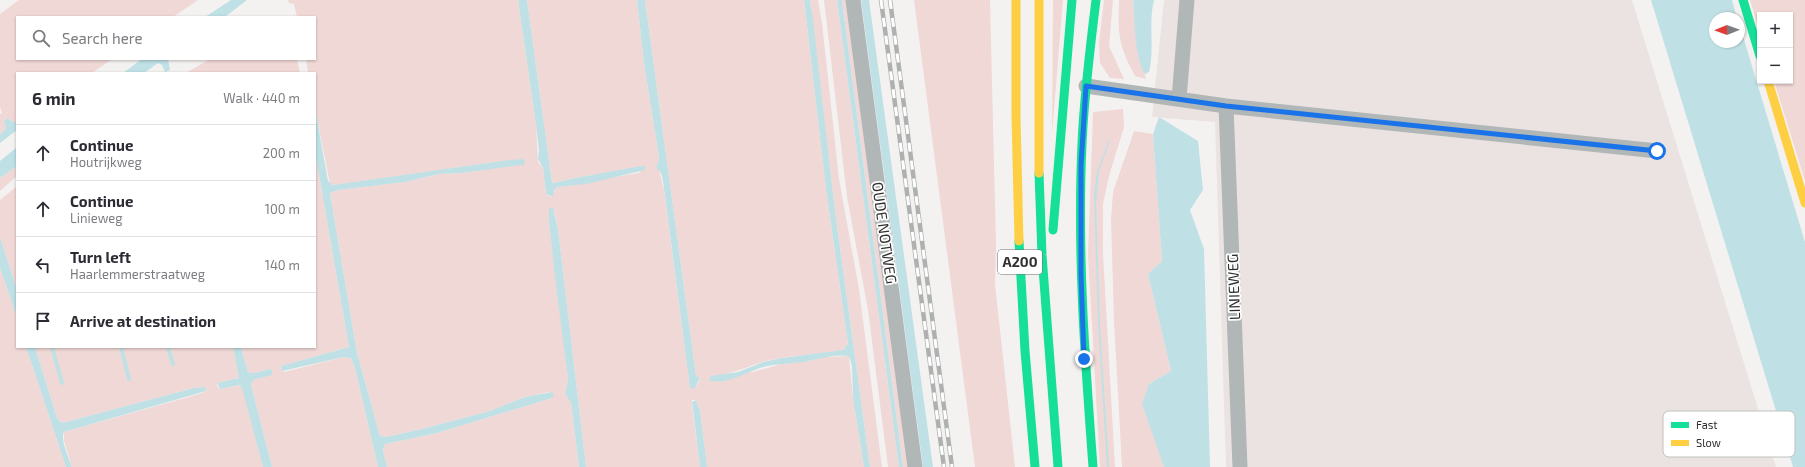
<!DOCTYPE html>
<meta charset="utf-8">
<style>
body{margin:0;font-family:"Exo 2",sans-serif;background:#f2f2f3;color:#2b2b33}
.controls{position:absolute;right:12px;top:12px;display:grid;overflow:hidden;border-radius:0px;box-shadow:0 1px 3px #0004}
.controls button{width:36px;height:36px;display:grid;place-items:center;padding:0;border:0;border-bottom:1px solid #e1e1e2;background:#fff;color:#2b2b33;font:20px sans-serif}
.compass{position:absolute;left:1709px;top:12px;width:36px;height:36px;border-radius:50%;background:#fff;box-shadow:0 1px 3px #0004;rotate:269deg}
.stop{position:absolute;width:12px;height:12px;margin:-9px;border:3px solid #1a73e8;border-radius:50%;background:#fff}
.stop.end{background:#1a73e8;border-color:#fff;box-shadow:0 1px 4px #0008}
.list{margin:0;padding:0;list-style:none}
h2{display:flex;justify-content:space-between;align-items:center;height:52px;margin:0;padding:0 16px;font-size:17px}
h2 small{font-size:13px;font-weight:400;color:#7c7c81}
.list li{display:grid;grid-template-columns:26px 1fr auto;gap:12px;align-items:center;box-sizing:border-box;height:56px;padding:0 16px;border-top:1px solid #e1e1e2}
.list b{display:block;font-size:15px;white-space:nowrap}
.list p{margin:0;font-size:13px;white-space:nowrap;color:#7c7c81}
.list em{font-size:13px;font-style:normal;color:#7c7c81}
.icon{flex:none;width:22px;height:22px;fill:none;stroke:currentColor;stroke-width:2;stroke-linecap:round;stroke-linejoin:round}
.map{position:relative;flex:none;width:1805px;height:467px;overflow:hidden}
.search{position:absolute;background:#fff;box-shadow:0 1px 3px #0004;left:16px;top:16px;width:300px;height:44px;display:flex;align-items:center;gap:10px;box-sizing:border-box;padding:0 14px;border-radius:0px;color:#7c7c81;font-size:15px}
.panel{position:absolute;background:#fff;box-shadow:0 1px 3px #0004;left:16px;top:72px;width:300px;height:276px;border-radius:0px}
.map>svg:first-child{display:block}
.built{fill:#eae3e2}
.green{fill:#f0d8d6}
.water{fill:#bfe1e6}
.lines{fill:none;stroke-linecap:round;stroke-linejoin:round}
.stream{stroke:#bfe1e6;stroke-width:4}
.street{stroke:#b1b6b7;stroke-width:15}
.fast{stroke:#16e098;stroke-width:9}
.slow{stroke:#ffcf43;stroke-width:9}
.rail-casing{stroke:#aeb1b0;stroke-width:4.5}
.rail{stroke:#fff;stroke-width:3;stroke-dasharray:9;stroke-linecap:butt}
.route{stroke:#1a73e8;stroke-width:5}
.labels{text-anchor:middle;stroke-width:3.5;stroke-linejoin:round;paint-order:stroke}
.shield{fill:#fff;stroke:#6e6d6d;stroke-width:1}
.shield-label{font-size:14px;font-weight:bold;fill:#302f2e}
.street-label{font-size:15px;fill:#302f2e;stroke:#fff}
.key{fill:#fff;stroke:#c1c1c0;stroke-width:1}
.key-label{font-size:11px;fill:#302f2e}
</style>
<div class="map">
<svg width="1805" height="467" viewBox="0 0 1805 467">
<rect width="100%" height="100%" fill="#f4f2f1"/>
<path class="built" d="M 1164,0 L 1632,0 L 1776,467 L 1226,467 L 1215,122 L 1152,117 Z"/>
<path class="green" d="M 19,0 L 198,0 L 173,17 L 17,17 L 17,59 L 112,59 L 92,73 L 17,73 L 17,122 L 13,122 L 7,118 L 4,121 L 6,128 L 0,135 L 0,114 L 2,113 L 0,107 L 0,14 Z
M 288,0 L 518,0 L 536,125 L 538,162 L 543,168 L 546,194 L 551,197 L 557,187 L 639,173 L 645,166 L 575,178 L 554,183 L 552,182 L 527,0 L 637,0 L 644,64 L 659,157 L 658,165 L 664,190 L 690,388 L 696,387 L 700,379 L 696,376 L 645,0 L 804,0 L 826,189 L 848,344 L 843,350 L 839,351 C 814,355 787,355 762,362 C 746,367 737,373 718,374 L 753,372 L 781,364 L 809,361 L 824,357 L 849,356 L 853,399 L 864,467 L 707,467 L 700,411 L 696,400 L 692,400 L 692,405 L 700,467 L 586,467 L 558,229 L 554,211 L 549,208 L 549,223 L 568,379 L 565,394 L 571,403 L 579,467 L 387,467 L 383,450 L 385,444 L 437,433 L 552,398 L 549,392 L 525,397 L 490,411 L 422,429 L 386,437 L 380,436 L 357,353 L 330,193 L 338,190 L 405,182 L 439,174 L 461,173 L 477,171 L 502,161 L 337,185 L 330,184 L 315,108 L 315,73 L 308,73 L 306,59 L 315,59 L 315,17 L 297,17 L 294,4 L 289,3 Z
M 810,0 L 818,0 L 822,23 L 839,179 L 859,289 L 882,467 L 870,467 L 835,211 Z
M 824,0 L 837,0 L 899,467 L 888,467 L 868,310 L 847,197 Z
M 842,0 L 848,0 L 910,467 L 903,467 Z
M 914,0 L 990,0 L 996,245 L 995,284 L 1015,467 L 975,467 Z
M 1053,0 L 1063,0 L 1052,134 Z
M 1104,0 L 1113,0 L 1109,46 L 1124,79 L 1110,78 L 1100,63 L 1099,43 Z
M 1119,0 L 1133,0 L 1136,38 L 1146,79 L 1135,76 C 1118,45 1118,34 1119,0 Z
M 1750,0 L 1805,0 L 1805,181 L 1774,81 L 1790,81 L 1790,15 L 1760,15 L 1760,33 Z
M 210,59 L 297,59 L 300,73 L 186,73 Z
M 1123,109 L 1124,127 L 1109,176 L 1103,204 L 1103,253 L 1115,467 L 1100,467 L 1088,255 L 1093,112 Z
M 1134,131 L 1153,134 L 1162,261 L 1148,274 L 1171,371 L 1149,384 L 1164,467 L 1122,467 L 1114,321 L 1111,219 L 1113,192 Z
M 315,152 L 349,347 L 281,366 L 281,369 L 284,372 L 344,357 L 351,358 L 355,368 L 378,467 L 272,467 L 251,385 L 253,380 L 272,374 L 272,370 L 270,369 L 254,373 L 248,372 L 241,347 L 315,347 Z
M 17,166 L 17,176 L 0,191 L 0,178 Z
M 17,186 L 17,290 L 0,237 L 0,200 Z
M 0,268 L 17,317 L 17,347 L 26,347 L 66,467 L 0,467 Z
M 35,347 L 233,347 L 239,378 L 217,383 L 217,386 L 220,389 L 241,385 L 243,388 L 263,467 L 72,467 L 64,441 L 64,432 L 192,396 L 205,392 L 206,389 L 205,387 L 194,388 L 62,423 L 57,418 Z"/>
<path class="water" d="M 231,0 L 247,0 L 225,17 L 205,17 Z
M 518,0 L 527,0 L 552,182 L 554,183 L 575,178 L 641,166 L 645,166 L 645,170 L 586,184 L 557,187 L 554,191 L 553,197 L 546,194 L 543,168 L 538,159 L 539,151 L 536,125 Z
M 637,0 L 645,0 L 696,376 L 700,378 L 695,388 L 692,389 L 690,388 L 663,181 L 661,173 L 656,167 L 658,164 L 659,157 L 644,64 Z
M 804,0 L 810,0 L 813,20 L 835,211 L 870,467 L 864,467 L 853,399 L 852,366 L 849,356 C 837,354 821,358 809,361 C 793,364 776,363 760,368 C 746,373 724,386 709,380 L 711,376 L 738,372 L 763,362 L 782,358 L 843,350 L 848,344 L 826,189 Z
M 837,0 L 842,0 L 903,467 L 899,467 Z
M 861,0 L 869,0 L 933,467 L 923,467 Z
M 1133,0 L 1154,0 C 1148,24 1155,48 1149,72 L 1145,74 C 1134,56 1135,21 1133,0 Z
M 1651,0 L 1732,0 L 1737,18 L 1715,18 L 1715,42 L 1739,42 L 1739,23 L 1805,242 L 1805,467 L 1793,467 Z
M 142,59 L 168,59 L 170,70 L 165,72 L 162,65 L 158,63 L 144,73 L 123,73 Z
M 315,108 L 328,181 L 333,185 L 502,161 L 521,159 L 525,160 L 524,165 L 521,165 L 461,173 L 439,174 L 405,182 L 338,190 L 330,193 L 357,353 L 380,436 L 386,437 L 422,429 L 490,411 L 525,397 L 552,392 L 554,395 L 552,398 L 437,433 L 385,444 L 383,450 L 387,467 L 378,467 L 355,368 L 351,358 L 344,357 L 282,371 L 281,366 L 349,347 L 315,152 Z
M 1159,117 L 1198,141 L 1203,190 L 1190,210 L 1204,249 L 1210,467 L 1164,467 L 1142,404 L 1149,384 L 1171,371 L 1148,274 L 1162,261 L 1153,134 Z
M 7,118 L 13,122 L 17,122 L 17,130 L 0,143 L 0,135 L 6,128 L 4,121 Z
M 1109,140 L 1110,141 L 1099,170 L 1096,204 L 1100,325 L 1109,467 L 1107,467 L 1098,323 L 1094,195 L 1097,171 Z
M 17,147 L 17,166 L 0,178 L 0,161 Z
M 549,208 L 553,208 L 558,229 L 586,467 L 579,467 L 571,403 L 565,394 L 568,379 L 557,294 L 549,223 Z
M 0,237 L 17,290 L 17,317 L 0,268 Z
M 26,347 L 35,347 L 57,418 L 62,423 L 194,388 L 205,387 L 206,391 L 64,432 C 60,440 69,458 72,467 L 66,467 Z
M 233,347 L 241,347 L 248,372 L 254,373 L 270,369 L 272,370 L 272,375 L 253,380 L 251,385 L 272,467 L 263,467 L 242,388 L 240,385 L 220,389 L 217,383 L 239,378 Z
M 696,400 L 700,411 L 707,467 L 700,467 L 692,402 Z"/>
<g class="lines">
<path class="stream" d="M 52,347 L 62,383
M 121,347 L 129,379
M 168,347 L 173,364"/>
<path class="street" d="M 853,0 L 915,467
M 1086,86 L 1226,106 L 1657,151
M 1179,99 L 1187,0
M 1226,106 L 1240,467"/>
<path class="fast" d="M 1743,0 L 1760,56
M 1039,173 L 1042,255 L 1058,467
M 1053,230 L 1072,0
M 1019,241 L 1025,351 L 1035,467
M 1093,467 C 1085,360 1077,252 1082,144 C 1084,96 1090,48 1096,0"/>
<path class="slow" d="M 1016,0 L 1016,117 L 1019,241
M 1039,0 L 1039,173
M 1768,81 L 1805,203"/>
<defs>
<path id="rail" d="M 881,0 L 944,467
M 890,0 L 952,467"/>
</defs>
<use href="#rail" class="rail-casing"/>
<use href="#rail" class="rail"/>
</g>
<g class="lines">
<path class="route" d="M 1084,359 L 1081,274 L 1081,165 L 1086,86 L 1226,106 L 1657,151"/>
</g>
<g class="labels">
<rect class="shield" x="998" y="250" width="44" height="24" rx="3"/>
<g class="shield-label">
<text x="1020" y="267">A200</text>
</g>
<g class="street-label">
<text transform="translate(884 233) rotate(82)" y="5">OUDE NOTWEG</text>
<text transform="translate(1234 287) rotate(-92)" y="5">LINIEWEG</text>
</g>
</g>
<rect x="1663" y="411" width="132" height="46" rx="6" class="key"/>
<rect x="1671" y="422" width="18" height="6" fill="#16e098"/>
<rect x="1671" y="440" width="18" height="6" fill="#ffcf43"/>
<g class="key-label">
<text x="1696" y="429">Fast</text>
<text x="1696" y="447">Slow</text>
</g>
</svg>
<div class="controls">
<button>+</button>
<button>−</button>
</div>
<svg class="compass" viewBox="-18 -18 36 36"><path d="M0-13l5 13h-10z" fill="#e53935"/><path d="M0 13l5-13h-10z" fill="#7c7c81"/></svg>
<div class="stop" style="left:1657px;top:151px"></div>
<div class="stop end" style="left:1084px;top:359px"></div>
<div class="search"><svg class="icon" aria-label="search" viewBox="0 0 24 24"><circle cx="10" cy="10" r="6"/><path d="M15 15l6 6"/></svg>Search here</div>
<section class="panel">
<h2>6 min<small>Walk · 440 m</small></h2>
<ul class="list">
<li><svg class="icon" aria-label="ahead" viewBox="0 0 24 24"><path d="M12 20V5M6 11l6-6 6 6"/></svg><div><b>Continue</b><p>Houtrijkweg</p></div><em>200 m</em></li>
<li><svg class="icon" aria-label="ahead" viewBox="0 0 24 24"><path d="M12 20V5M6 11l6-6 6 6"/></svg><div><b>Continue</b><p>Linieweg</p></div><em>100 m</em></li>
<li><svg class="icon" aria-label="left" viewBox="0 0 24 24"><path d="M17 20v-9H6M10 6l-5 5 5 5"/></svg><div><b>Turn left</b><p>Haarlemmerstraatweg</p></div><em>140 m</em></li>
<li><svg class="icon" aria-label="arrive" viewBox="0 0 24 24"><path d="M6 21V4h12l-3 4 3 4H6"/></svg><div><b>Arrive at destination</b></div></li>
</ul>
</section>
</div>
